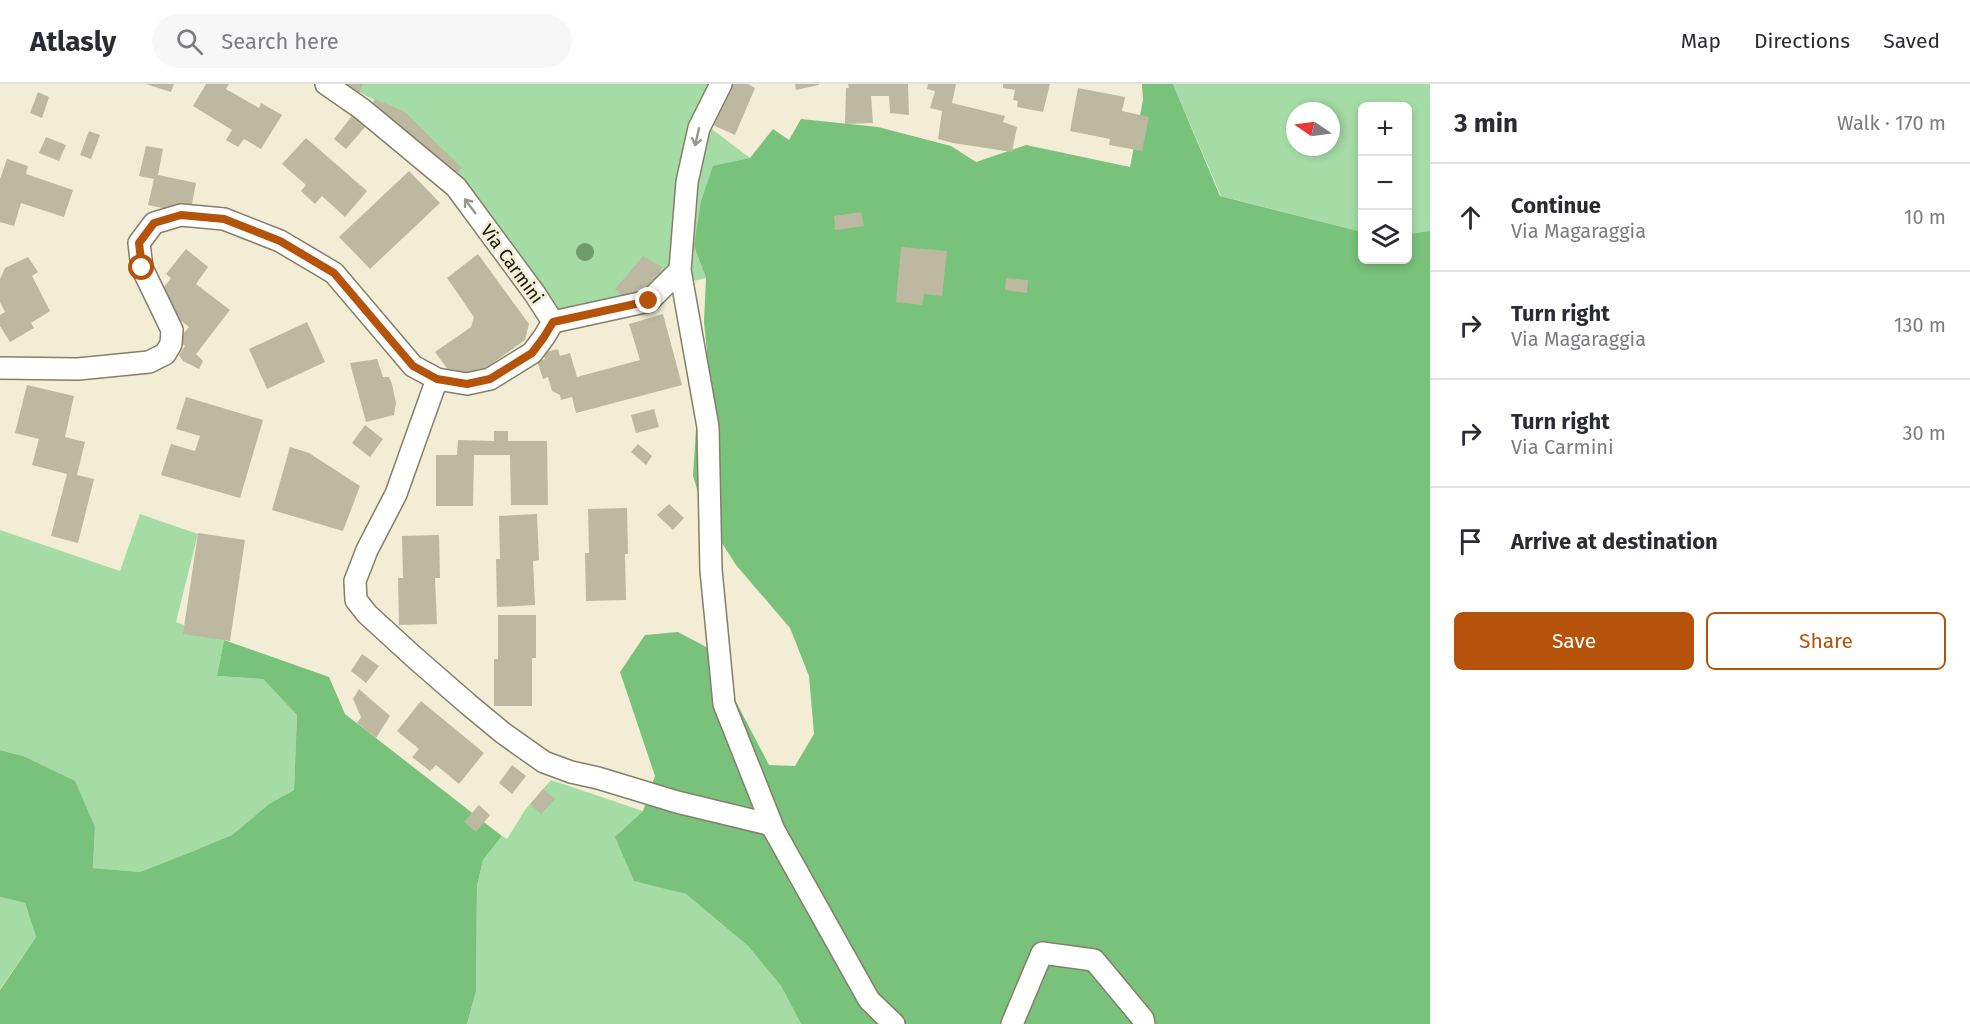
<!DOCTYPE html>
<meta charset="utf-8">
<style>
body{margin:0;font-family:"Fira Sans",sans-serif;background:#f7f7f7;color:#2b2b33}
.controls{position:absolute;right:18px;top:18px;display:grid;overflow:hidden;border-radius:9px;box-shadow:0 3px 9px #0003}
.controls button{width:54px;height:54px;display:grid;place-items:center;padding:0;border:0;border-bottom:2px solid #e1e1e2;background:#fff;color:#2b2b33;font:30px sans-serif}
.compass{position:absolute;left:1286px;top:18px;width:54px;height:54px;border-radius:50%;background:#fff;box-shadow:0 3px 9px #0003;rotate:283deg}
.stop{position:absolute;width:18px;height:18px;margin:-14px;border:4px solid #b45309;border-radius:50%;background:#fff}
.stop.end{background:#b45309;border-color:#fff;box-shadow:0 2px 6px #0008}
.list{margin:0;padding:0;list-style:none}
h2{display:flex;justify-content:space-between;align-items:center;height:78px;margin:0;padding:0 24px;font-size:26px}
h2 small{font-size:20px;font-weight:400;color:#7c7c81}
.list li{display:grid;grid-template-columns:39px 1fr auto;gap:18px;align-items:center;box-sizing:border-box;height:108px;padding:0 24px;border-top:2px solid #e1e1e2}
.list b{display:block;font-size:22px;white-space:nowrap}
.list p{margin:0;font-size:20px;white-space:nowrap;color:#7c7c81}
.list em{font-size:20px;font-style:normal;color:#7c7c81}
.actions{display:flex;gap:12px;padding:18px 24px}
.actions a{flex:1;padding:14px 0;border:2px solid #b45309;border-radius:9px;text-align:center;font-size:21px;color:#b45309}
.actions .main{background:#b45309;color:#fff}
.icon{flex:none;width:33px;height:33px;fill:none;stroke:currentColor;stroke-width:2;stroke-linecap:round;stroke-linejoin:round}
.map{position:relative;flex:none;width:1430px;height:940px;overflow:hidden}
header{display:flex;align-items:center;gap:36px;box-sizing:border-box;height:84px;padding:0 30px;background:#fff;border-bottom:2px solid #e1e1e2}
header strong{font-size:28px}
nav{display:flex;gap:33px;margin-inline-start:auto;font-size:21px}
.search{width:420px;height:54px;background:#f7f7f7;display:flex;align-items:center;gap:15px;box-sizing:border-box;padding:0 21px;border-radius:33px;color:#7c7c81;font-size:22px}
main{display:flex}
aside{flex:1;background:#fff}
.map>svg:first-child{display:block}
.green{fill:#a5dca6;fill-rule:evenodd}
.forest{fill:#79c27b}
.building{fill:#bdb9a0}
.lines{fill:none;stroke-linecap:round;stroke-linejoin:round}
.minor-casing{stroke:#837f68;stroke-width:24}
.minor{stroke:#fff;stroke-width:21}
.tree{fill:#709c6c}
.oneway{stroke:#969591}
.route{stroke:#b45309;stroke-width:8}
.labels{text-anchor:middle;stroke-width:6;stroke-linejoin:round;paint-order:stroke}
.street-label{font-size:18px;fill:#15130a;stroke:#f2edd4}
</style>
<header>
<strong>Atlasly</strong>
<div class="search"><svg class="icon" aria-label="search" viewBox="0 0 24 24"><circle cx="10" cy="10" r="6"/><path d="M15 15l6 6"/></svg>Search here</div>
<nav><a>Map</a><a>Directions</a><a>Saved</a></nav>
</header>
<main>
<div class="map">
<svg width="1430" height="940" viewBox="0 0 1430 940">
<rect width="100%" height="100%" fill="#f2edd4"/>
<path class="green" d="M 344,0 L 716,0 L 700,36 L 750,74 L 694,162 L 706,194 L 558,230 L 408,34 Z
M 1173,0 L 1430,0 L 1430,147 L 1408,150 L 1408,22 L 1362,22 L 1362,148 L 1221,112 ZM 1295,27 L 1331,27 L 1331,63 L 1295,63 Z
M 140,430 L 198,450 L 176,538 L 224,556 L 217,592 L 263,595 L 297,631 L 294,706 L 269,720 L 232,751 L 191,768 L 140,788 L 93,784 L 95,743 L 23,672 L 0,666 L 0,446 L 120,487 Z
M 551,696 L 643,727 L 616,753 L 634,796 L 686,810 L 748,862 L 781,902 L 801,940 L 467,940 L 476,907 L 477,802 L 483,776 L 502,752 L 507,755 L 525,726 Z
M 0,813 L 25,819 L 36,853 L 0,905 Z"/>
<path class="forest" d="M 1142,0 L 1173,0 L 1220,112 L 1362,148 L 1362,176 L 1408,176 L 1408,150 L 1430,147 L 1430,940 L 801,940 L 781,902 L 748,862 L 686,810 L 634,797 L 615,753 L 643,727 L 655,692 L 620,588 L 645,551 L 678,548 L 708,564 L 769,681 L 795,682 L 814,650 L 809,592 L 790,544 L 736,481 L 706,434 L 693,392 L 696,345 L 707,268 L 704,238 L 706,194 L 694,162 L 701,117 L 713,82 L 750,74 L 773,45 L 789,56 L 801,35 L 878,43 L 951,62 L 976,78 L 1026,61 L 1130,83 L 1143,16 Z
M 224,556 L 329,593 L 345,630 L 502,752 L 483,776 L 477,802 L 476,907 L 467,940 L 0,940 L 0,906 L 36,853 L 25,819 L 0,813 L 0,666 L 23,672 L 75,697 L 95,743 L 93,784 L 140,788 L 191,768 L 232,751 L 269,720 L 294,706 L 297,631 L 263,595 L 217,592 Z"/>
<path class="building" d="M 146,0 L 174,0 L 171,8 Z
M 206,0 L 229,0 L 226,5 L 259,24 L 261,19 L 282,31 L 261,65 L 244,55 L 238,63 L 226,56 L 232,46 L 193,22 Z
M 333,0 L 363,0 L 358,12 Z
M 733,0 L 748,0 L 755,4 L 735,51 L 713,41 Z
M 795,0 L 819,0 L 819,1 L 796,6 Z
M 848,0 L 908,0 L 909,31 L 890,29 L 889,12 L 871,12 L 873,39 L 845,40 L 846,4 L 849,4 Z
M 928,0 L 956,0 L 952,19 L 1005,32 L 1003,38 L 1017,43 L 1012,68 L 953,59 L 938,55 L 942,27 L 930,24 L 935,7 L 927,5 Z
M 1003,0 L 1050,0 L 1043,28 L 1017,23 L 1018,17 L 1013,16 L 1015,6 L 1003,4 Z
M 1078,4 L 1125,13 L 1122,27 L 1149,33 L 1142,67 L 1109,61 L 1110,55 L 1070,47 Z
M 38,8 L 49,13 L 42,34 L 30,29 Z
M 375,15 L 405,28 L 462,84 L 450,96 L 370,24 Z
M 352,32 L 365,43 L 346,65 L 334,55 Z
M 89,47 L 100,51 L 91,75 L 80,71 Z
M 46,53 L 66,61 L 59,77 L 39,69 Z
M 306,54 L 367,107 L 345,133 L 322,112 L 315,120 L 301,107 L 306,101 L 282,80 Z
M 146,62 L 163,65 L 158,91 L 196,99 L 190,130 L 148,121 L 154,95 L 139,92 Z
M 7,75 L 28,82 L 26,90 L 73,106 L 64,133 L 21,119 L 14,142 L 0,138 L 0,95 Z
M 409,87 L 440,119 L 370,185 L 339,153 Z
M 861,128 L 864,142 L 835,146 L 834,132 Z
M 901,163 L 947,167 L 942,212 L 924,210 L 922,221 L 896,218 Z
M 186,165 L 208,183 L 196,200 L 230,226 L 196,270 L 203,277 L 199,285 L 183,277 L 179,271 L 185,262 L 178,256 L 189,243 L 170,228 L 165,218 L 169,214 L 161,207 L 171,194 L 166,190 Z
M 478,170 L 529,240 L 525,256 L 465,299 L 457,298 L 435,268 L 471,243 L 474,233 L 447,194 Z
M 643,172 L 662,183 L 657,197 L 631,219 L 615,205 Z
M 28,173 L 38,188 L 32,192 L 50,227 L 31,239 L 34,244 L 10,258 L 0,242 L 0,231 L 5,228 L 0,218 L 0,195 L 5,184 Z
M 1006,194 L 1028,196 L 1027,209 L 1005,206 Z
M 663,230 L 682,301 L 576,329 L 572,313 L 561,316 L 560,311 L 552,307 L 548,293 L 543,295 L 537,277 L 545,275 L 543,269 L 558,265 L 560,272 L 570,269 L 577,293 L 640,276 L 629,240 Z
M 307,238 L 325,278 L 267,305 L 249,265 Z
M 377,275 L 383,293 L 389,293 L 392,300 L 396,319 L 394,331 L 366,338 L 350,279 Z
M 27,301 L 74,312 L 65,353 L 85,358 L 77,391 L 94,395 L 78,459 L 51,452 L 67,390 L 32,381 L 39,355 L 15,349 Z
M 186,313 L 263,336 L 240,414 L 161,391 L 171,360 L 195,367 L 200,352 L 176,345 Z
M 654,325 L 659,343 L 636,349 L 631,331 Z
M 365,341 L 383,355 L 370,373 L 352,359 Z
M 494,347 L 508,347 L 508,357 L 547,357 L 548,421 L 511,421 L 510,371 L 474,371 L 473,422 L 436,422 L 436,371 L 457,371 L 458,356 L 494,357 Z
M 638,360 L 652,372 L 646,381 L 631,368 Z
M 290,363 L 309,369 L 360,402 L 343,447 L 272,426 Z
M 669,420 L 684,434 L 673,446 L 657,431 Z
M 627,424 L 628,470 L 625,470 L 626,516 L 586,517 L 585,469 L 589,469 L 588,425 Z
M 537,430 L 539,476 L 533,477 L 535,521 L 497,523 L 496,475 L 500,475 L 499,432 Z
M 198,449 L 245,456 L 230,557 L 183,550 Z
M 439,451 L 440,494 L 435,494 L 437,540 L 399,541 L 398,494 L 403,494 L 402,452 Z
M 498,531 L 536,531 L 536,574 L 532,574 L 532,622 L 494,622 L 494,575 L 498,575 Z
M 362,570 L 379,582 L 366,599 L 351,587 Z
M 359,605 L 390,632 L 376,654 L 357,639 L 361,633 L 353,615 Z
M 421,617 L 484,669 L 459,700 L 436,681 L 430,687 L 412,673 L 419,665 L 397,647 Z
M 512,681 L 526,692 L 512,710 L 499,699 Z
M 543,705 L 555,715 L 541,730 L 530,720 Z
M 479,721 L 490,731 L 476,748 L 464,738 Z"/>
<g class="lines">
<defs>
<path id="minor" d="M 326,0 L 362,25 L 456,103 L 535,210 L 553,238
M 680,186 L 708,343 L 711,486 L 724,620 L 774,746 L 869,916 L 894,940
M 553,238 L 649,217 L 680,186 L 687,98 L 699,44 L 721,0
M 0,284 L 78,285 L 149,278 L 165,270 L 171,260 L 172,246 L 142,184 L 139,159 L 154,139 L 181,131 L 224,135 L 280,157 L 334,189 L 413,282 L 437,295 L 467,300 L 490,295 L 532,269 L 544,253 L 553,238
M 437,295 L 396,410 L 367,466 L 355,497 L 356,516 L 367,530 L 414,573 L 468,620 L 503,649 L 544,678 L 571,688 L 598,694 L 677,718 L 772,741
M 1012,940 L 1042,869 L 1094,876 L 1143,935 L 1144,940"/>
</defs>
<use href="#minor" class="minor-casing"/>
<use href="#minor" class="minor"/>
</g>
<circle class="tree" cx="585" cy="168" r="9"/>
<defs><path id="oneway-shaft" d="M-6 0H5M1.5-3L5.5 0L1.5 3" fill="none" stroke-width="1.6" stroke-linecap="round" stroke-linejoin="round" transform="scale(1.5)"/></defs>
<g class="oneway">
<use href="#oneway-shaft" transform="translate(697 53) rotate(103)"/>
<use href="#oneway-shaft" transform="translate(470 122) rotate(-127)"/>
</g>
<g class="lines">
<path class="route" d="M 142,184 L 139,159 L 154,139 L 181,131 L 224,135 L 280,157 L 334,189 L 413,282 L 437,295 L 467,300 L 490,295 L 532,269 L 544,253 L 553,238 L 649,217"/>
</g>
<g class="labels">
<g class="street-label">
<text transform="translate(512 180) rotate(54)" y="6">Via Carmini</text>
</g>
</g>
</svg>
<div class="controls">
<button>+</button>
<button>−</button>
<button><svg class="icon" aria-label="layers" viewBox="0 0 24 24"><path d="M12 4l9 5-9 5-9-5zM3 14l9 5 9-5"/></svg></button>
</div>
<svg class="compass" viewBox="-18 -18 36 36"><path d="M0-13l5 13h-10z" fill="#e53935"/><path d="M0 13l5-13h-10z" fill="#7c7c81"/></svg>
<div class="stop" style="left:142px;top:184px"></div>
<div class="stop end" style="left:649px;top:217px"></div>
</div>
<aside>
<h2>3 min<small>Walk · 170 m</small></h2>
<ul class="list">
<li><svg class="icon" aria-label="ahead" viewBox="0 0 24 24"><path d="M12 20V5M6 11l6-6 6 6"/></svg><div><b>Continue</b><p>Via Magaraggia</p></div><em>10 m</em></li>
<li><svg class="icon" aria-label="right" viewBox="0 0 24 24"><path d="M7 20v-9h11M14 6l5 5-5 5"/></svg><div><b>Turn right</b><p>Via Magaraggia</p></div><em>130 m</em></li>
<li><svg class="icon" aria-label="right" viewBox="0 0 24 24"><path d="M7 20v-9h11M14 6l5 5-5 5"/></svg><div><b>Turn right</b><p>Via Carmini</p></div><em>30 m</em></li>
<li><svg class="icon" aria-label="arrive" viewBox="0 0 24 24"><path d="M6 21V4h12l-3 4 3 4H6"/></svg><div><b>Arrive at destination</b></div></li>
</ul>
<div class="actions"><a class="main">Save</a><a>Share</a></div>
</aside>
</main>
